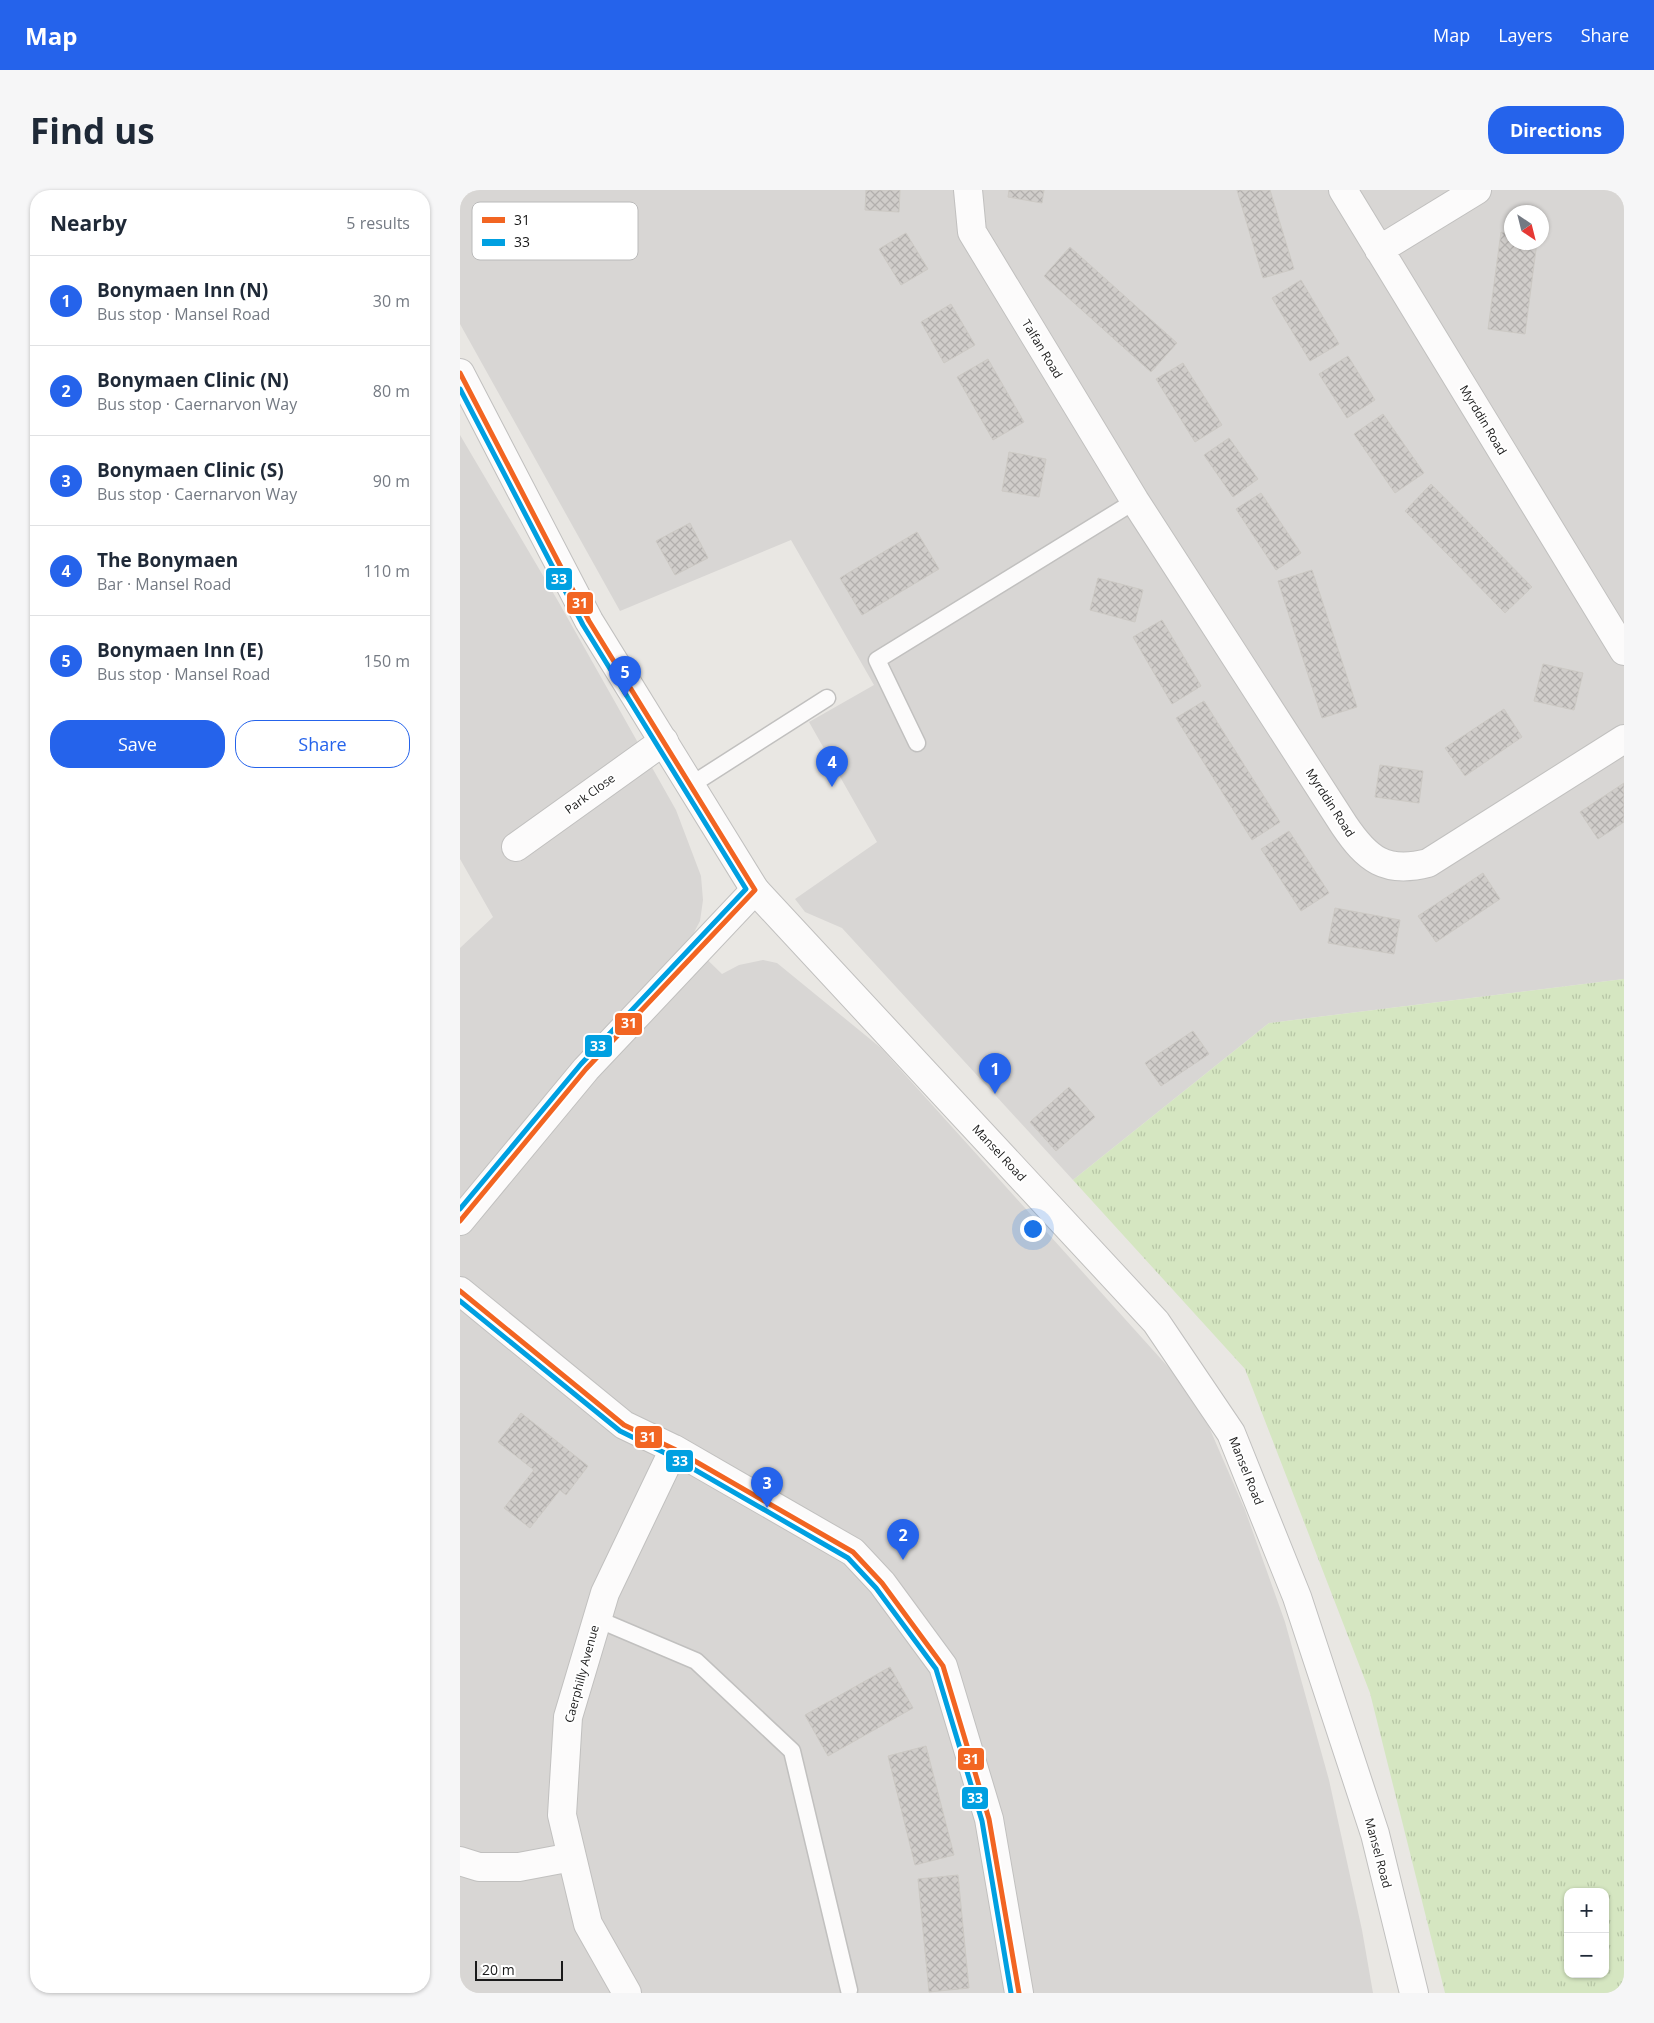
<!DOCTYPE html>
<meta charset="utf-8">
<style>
body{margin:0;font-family:"Open Sans",sans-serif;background:#f6f6f7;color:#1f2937}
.controls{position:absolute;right:15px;bottom:15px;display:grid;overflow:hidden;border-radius:10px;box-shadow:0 1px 4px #0004}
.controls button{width:45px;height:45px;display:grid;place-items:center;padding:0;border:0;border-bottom:1px solid #e0e1e3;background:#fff;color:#1f2937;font:25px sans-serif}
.compass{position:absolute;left:1044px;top:15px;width:45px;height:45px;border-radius:50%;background:#fff;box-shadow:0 1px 4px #0004;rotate:145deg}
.scale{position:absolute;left:15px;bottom:12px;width:88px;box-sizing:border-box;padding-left:5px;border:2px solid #1a1a1a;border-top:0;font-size:14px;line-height:18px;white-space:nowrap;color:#1a1a1a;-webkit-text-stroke:4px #fff;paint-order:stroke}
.you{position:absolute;left:572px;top:1038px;width:18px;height:18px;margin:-12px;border:4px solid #fff;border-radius:50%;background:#1a73e8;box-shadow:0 0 0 8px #1a73e833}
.badge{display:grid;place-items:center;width:32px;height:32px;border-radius:50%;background:#2563eb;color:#fff;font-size:16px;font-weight:700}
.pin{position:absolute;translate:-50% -41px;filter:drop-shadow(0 1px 2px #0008)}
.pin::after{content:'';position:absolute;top:26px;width:18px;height:15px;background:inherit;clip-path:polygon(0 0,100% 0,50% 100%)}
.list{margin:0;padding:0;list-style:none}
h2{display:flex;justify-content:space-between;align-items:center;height:65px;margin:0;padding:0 20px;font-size:21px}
h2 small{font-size:16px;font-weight:400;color:#747a83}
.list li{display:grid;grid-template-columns:32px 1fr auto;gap:15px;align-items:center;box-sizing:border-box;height:90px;padding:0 20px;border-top:1px solid #e0e1e3}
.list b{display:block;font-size:19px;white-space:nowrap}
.list p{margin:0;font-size:16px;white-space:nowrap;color:#747a83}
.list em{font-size:16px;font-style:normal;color:#747a83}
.actions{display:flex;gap:10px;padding:15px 20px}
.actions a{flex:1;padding:11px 0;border:1px solid #2563eb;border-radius:20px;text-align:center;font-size:18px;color:#2563eb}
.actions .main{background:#2563eb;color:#fff}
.map{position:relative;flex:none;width:1164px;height:1803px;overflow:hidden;border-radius:20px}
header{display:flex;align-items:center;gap:30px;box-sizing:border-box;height:70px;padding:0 25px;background:#2563eb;color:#fff}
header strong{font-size:24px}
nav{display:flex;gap:28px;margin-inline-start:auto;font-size:18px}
.intro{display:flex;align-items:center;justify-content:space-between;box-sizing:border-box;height:120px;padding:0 30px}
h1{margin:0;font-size:35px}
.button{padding:12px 22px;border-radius:20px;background:#2563eb;color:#fff;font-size:18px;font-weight:700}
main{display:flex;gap:30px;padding:0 30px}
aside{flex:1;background:#fff;border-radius:20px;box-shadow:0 1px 4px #0004}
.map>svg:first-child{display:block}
.residential{fill:#d8d6d4;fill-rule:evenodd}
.grass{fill:url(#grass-tufts);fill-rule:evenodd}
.building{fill:url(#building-cross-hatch);stroke:#ccc9c4}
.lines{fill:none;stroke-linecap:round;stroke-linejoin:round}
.service-casing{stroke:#c1c0bf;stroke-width:19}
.minor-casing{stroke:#c1c0bf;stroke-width:30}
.tertiary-casing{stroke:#c1c0bf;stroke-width:30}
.service{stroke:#fcfbfb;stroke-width:16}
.minor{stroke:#fcfbfb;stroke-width:28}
.tertiary{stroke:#fcfbfb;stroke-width:28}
.bus-1-casing{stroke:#fff;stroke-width:9}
.bus-2-casing{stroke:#fff;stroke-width:9}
.bus-1{stroke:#f26522;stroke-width:5}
.bus-2{stroke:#00a0e1;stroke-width:5}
.labels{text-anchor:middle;stroke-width:4;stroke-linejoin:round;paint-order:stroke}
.street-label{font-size:12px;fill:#1a1a1a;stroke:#fff}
.key{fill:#fff;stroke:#bababa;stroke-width:1}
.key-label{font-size:14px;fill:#1a1a1a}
.line-badge{stroke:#fff;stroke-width:2}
.badge-label{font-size:14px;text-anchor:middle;font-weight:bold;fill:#fff}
</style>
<header>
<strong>Map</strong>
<nav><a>Map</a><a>Layers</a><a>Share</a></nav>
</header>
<div class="intro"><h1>Find us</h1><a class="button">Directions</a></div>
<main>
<aside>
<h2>Nearby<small>5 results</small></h2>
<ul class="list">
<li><span class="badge">1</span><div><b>Bonymaen Inn (N)</b><p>Bus stop · Mansel Road</p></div><em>30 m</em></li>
<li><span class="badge">2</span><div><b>Bonymaen Clinic (N)</b><p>Bus stop · Caernarvon Way</p></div><em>80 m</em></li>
<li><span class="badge">3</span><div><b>Bonymaen Clinic (S)</b><p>Bus stop · Caernarvon Way</p></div><em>90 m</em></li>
<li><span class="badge">4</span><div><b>The Bonymaen</b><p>Bar · Mansel Road</p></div><em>110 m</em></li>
<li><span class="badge">5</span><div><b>Bonymaen Inn (E)</b><p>Bus stop · Mansel Road</p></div><em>150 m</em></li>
</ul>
<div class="actions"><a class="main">Save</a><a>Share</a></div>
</aside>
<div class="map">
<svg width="1164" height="1803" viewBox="0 0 1164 1803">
<defs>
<pattern id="grass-tufts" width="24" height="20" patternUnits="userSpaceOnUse" patternTransform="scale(1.25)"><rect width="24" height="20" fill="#d5e6c1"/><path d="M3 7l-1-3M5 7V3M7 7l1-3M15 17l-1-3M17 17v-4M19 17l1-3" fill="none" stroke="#b6c5a5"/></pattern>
<pattern id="building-cross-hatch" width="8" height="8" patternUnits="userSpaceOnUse" patternTransform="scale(1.25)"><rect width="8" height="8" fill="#d0cdca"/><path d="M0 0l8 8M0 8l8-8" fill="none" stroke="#b2afad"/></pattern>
</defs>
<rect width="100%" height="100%" fill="#e9e7e3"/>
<path class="residential" d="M 0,0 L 1164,0 L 1164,789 L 809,833 L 613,990 L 382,738 L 345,722 L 335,709 L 417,652 L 349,532 L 414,495 L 331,350 L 160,421 L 0,134 ZM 1052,22 L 1082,22 L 1082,52 L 1052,52 Z
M 0,245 L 98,411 L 216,620 L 241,686 L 243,710 L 240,731 L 229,752 L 262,784 L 279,775 L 303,770 L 317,773 L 421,858 L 710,1179 L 749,1237 L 785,1320 L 825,1432 L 869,1590 L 902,1740 L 913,1803 L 0,1803 L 0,758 L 33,727 L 0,669 Z"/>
<path class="grass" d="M 1164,789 L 1164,1803 L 985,1803 L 910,1503 L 785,1179 L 613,990 L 809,833 ZM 1108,1702 L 1145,1702 L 1145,1784 L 1108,1784 Z"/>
<path class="building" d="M 406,0 L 440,0 L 439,22 L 405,20 Z
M 549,0 L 584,0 L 582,13 L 548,7 Z
M 777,0 L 810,0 L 834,79 L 803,88 Z
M 1041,42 L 1052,44 L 1052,52 L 1077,52 L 1065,144 L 1028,139 Z
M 446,43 L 468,79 L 441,95 L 419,59 Z
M 610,57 L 717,153 L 691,182 L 584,86 Z
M 841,90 L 879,154 L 850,171 L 812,108 Z
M 491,114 L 515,155 L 484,173 L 461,132 Z
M 888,166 L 915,210 L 887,228 L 859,184 Z
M 528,169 L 564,232 L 533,250 L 497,187 Z
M 723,173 L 762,235 L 735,252 L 696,189 Z
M 923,224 L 964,283 L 935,303 L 894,244 Z
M 769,248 L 798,289 L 773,307 L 744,265 Z
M 549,262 L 586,269 L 579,307 L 542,301 Z
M 971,294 L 1072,397 L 1045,423 L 945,321 Z
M 801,303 L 841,363 L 816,380 L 776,319 Z
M 230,333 L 248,368 L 215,385 L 196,351 Z
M 457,342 L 479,379 L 402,425 L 380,388 Z
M 852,380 L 897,517 L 862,528 L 818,391 Z
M 638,388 L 683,400 L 675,432 L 630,420 Z
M 702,430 L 741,496 L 712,514 L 673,447 Z
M 1083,474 L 1123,483 L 1114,520 L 1074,511 Z
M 744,511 L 820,632 L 792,650 L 716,528 Z
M 1044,519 L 1062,547 L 1005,586 L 985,558 Z
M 920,575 L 963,581 L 959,613 L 915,607 Z
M 1164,593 L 1164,632 L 1138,649 L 1120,622 Z
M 829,641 L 869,703 L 841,721 L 801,659 Z
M 1023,683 L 1040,709 L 976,752 L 958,726 Z
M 875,718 L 940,730 L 934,764 L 868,753 Z
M 733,841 L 749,864 L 701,896 L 685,873 Z
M 609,897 L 635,927 L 596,961 L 570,932 Z
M 61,1223 L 128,1276 L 106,1305 L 100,1300 L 70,1338 L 44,1318 L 74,1280 L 38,1252 Z
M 430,1477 L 453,1518 L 368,1566 L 345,1525 Z
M 466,1556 L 494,1665 L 455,1675 L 428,1566 Z
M 498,1685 L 509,1798 L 469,1802 L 458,1689 Z"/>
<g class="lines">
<defs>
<path id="service" d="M 457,553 L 417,470 L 675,311
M 231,595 L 367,508
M 137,1429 L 236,1471 L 332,1561 L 389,1800"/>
<path id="minor" d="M 508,0 L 512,42 L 675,311 L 884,635 C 907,669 925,684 968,673 L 1164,549
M 883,0 L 1164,461
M 919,60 L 1017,0
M 56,657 L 204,551
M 0,1031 L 126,879 L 295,700
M 0,1101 L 164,1235 L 214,1259 L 393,1362 L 422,1393 L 483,1476 L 529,1629 L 559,1803
M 0,1671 L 19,1677 L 59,1677 L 112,1667
M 167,1803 L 128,1734 L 102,1625 L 108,1527 L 145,1403 L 214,1259"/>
<path id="tertiary" d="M 0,183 L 129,431 L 295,700 L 696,1132 L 771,1243 L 837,1407 L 915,1644 L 954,1803"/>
</defs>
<use href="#service" class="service-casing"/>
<use href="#minor" class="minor-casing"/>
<use href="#tertiary" class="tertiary-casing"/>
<use href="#service" class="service"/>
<use href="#minor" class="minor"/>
<use href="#tertiary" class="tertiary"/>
<defs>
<path id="bus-1" d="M 0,183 L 129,431 L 295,700 L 126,879 L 0,1031
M 0,1101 L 164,1235 L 214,1259 L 393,1362 L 422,1393 L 483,1476 L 529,1629 L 559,1803"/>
<path id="bus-2" d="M 0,199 L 123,435 L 286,699 L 121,874 L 0,1019
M 0,1111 L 160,1241 L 211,1266 L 388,1368 L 416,1398 L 476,1479 L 522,1631 L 551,1803"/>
</defs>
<use href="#bus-1" class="bus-1-casing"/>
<use href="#bus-2" class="bus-2-casing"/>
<use href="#bus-1" class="bus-1"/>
<use href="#bus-2" class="bus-2"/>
</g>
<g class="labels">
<g class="street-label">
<text transform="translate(582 159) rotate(59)" y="4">Talfan Road</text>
<text transform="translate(1023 230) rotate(59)" y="4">Myrddin Road</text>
<text transform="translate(130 604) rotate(-36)" y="4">Park Close</text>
<text transform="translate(870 613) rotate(57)" y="4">Myrddin Road</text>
<text transform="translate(539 963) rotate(47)" y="4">Mansel Road</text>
<text transform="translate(786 1281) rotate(68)" y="4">Mansel Road</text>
<text transform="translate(122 1484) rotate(-75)" y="4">Caerphilly Avenue</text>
<text transform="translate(918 1663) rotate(75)" y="4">Mansel Road</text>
</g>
</g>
<rect x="12" y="12" width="166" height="58" rx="8" class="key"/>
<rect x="22" y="27" width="23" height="6" fill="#f26522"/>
<rect x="22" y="49" width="23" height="7" fill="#00a0e1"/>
<g class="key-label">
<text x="54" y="35">31</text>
<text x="54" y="57">33</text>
</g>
<g class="line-badge">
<rect x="85" y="377" width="28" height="24" rx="5" fill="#00a0e1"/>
<rect x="106" y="401" width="28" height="24" rx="5" fill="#f26522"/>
<rect x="154" y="822" width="29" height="24" rx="5" fill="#f26522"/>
<rect x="124" y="844" width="29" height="24" rx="5" fill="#00a0e1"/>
<rect x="174" y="1235" width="29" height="24" rx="5" fill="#f26522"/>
<rect x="205" y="1259" width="29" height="24" rx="5" fill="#00a0e1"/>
<rect x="497" y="1557" width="28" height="24" rx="5" fill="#f26522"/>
<rect x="501" y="1596" width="28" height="24" rx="5" fill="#00a0e1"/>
</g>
<g class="badge-label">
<text x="99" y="394">33</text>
<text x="120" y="418">31</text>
<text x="169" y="838">31</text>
<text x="138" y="861">33</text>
<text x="188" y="1252">31</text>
<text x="220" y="1276">33</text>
<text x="511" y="1574">31</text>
<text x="515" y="1613">33</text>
</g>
</svg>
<div class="controls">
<button>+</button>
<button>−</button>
</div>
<svg class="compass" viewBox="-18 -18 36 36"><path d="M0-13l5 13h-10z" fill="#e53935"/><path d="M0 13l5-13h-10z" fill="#747a83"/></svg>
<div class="scale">20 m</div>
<div class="you"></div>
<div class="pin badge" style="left:535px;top:904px">1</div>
<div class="pin badge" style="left:443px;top:1370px">2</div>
<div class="pin badge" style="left:307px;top:1318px">3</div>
<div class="pin badge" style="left:372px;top:597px">4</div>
<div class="pin badge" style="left:165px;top:507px">5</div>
</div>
</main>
